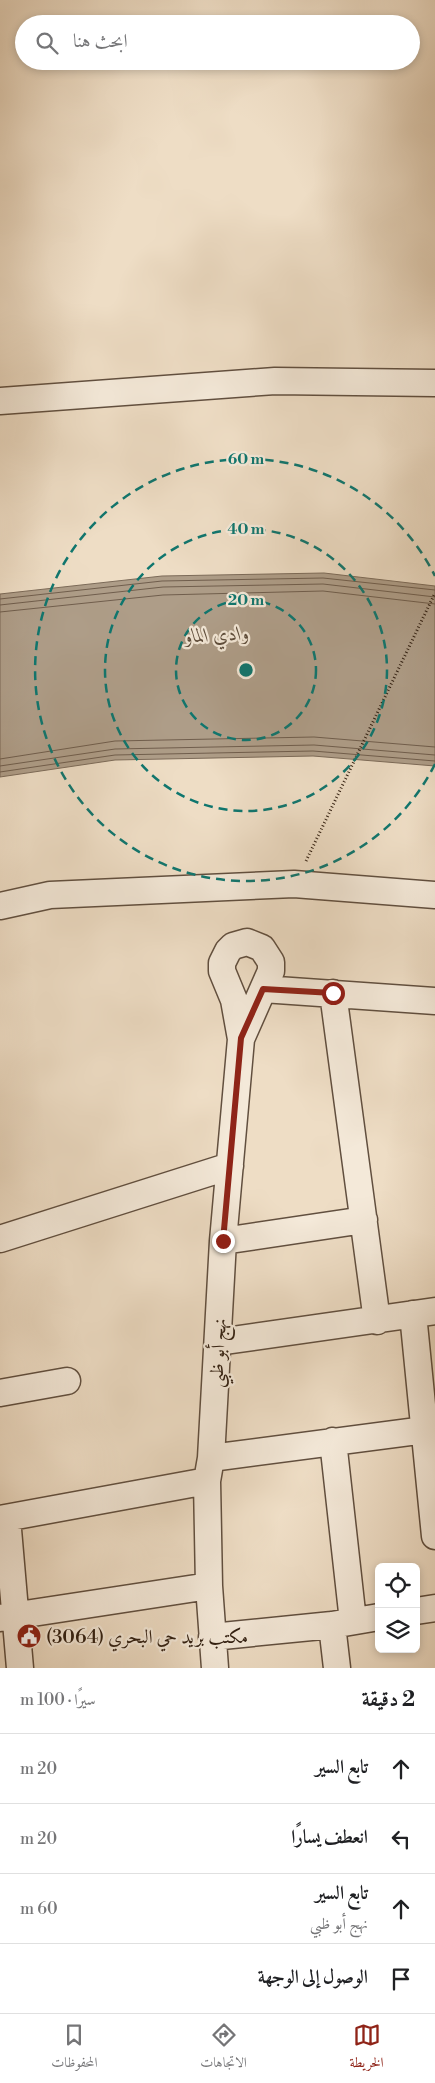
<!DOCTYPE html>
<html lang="ar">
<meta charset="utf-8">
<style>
body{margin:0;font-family:"Libre Bodoni",Amiri,serif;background:#f6f6f6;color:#202124;direction:rtl}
.controls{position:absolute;right:15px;bottom:15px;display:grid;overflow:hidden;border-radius:8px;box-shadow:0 2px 8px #0003}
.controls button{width:45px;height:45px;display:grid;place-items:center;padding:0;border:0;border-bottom:1px solid #e0e0e0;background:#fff;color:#202124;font:25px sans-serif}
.stop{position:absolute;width:15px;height:15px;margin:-11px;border:4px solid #8f2418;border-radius:50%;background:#fff}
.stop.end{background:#8f2418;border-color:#fff;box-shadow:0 1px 5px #0008}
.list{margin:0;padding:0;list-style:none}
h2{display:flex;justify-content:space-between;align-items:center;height:65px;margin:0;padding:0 20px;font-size:21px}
h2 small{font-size:16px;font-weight:400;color:#757577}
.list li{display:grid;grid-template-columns:32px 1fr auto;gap:15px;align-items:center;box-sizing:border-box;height:70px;padding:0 20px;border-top:1px solid #e0e0e0}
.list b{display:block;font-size:19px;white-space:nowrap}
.list p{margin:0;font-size:16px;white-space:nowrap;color:#757577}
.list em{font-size:16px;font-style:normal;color:#757577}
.icon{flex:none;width:28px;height:28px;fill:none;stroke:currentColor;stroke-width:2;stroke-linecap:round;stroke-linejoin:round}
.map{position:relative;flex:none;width:435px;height:1668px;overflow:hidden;direction:ltr}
.search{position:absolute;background:#fff;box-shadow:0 2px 8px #0003;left:15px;right:15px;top:15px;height:55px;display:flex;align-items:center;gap:12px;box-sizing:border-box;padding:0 18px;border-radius:28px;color:#757577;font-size:19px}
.sheet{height:345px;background:#fff}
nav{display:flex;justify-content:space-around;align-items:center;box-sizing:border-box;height:70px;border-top:1px solid #e0e0e0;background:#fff;font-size:14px;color:#757577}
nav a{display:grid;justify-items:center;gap:2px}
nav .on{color:#8f2418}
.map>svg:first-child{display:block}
.water{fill:#ae9d88;stroke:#7c6b59}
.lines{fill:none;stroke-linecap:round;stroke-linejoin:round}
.shore{stroke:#705e4d;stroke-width:1}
.minor-casing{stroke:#614f3f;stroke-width:29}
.path{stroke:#322012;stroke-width:3;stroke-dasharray:1 2.5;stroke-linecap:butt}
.minor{stroke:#f4e9d9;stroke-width:26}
.route{stroke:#8f2418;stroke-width:6}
.ring{fill:none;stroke:#0f766e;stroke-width:2.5;stroke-dasharray:9 6}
.labels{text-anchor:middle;stroke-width:4.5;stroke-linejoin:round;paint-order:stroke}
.street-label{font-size:19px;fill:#322012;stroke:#f4e9d9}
.poi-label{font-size:19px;fill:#322012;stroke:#f4e9d9;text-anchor:start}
.water-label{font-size:20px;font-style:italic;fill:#5d4c3b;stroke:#f4e9d9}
.centre{fill:#0f766e;stroke:#f4e9d9;stroke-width:2.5}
.ring-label{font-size:15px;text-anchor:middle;font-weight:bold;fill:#0f766e;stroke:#f4e9d9;stroke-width:4.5;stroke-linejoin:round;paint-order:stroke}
</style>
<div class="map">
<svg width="435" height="1668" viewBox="0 0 435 1668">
<rect width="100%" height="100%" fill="#eeddc5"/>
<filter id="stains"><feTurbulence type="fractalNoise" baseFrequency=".004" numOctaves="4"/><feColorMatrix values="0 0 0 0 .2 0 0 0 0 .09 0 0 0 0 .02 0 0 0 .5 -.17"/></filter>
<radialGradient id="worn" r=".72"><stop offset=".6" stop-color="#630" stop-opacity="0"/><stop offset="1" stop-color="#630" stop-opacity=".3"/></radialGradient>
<path class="water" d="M 324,573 L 435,586 L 435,766 L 313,756 L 115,760 L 0,777 L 0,594 L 162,576 Z"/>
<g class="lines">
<path class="shore" d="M 0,599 L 162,581 L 323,578 L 435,590
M 0,605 L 163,587 L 323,584 L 435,597
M 0,612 L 163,595 L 323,591 L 435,604
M 0,759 L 115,741 L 314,737 L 435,747
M 0,766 L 115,749 L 314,745 L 435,755
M 0,772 L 115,755 L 313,751 L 435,761"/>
<defs>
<path id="minor" d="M 0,401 L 275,381 L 435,383
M 0,906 L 50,895 L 294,884 L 435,895
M 263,989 L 435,1001
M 333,993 L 377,1321
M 0,1239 L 230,1166
M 223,1241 L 364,1220
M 413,1314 L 435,1536
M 218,1342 L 435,1311
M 0,1393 L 67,1381
M 333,1441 L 353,1621
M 211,1458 L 425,1430
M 7,1518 L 20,1668
M 0,1519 L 207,1481
M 416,1611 L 435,1608
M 0,1618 L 209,1586
M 332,1625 L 337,1668
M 212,1637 L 332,1625 L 379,1617
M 215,1668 L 209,1586 L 207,1481 L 211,1458 L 223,1241 L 241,1039 L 234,1000 L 222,971 L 222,963 L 228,951 L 233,946 L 247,942 L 262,948 L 271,962 L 271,971 L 241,1039"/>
</defs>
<use href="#minor" class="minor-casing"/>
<path class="path" d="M 306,861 L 435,593"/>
<use href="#minor" class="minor"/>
</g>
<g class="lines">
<path class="route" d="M 223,1241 L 241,1038 L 263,989 L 333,993"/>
</g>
<g class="ring">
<circle cx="246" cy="670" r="70"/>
<circle cx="246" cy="670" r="141"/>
<path d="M435 764A211 211 0 1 1 435 576"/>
</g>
<defs>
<symbol id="civic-disc" viewBox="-11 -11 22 22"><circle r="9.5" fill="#8f2418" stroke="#f4e9d9"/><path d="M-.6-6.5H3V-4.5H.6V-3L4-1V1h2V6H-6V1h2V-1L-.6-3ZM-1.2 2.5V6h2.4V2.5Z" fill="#fff"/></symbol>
</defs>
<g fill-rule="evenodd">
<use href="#civic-disc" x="15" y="1622" width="28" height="28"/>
</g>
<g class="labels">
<g class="street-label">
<text transform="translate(217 1353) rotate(-87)" y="7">نهج أبو ظبي</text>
</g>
<g class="poi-label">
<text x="46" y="1643">مكتب بريد حي البحري (3064)</text>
</g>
<g class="water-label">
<text transform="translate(217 634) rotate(-3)" y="7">وادي الماو</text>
</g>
</g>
<circle cx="246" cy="670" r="8" class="centre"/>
<g class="ring-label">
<text x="246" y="464">60 m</text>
<text x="246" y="534">40 m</text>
<text x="246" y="605">20 m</text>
</g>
<rect width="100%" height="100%" filter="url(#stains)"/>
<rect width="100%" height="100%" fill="url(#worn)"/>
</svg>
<div class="controls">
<button><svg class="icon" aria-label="locate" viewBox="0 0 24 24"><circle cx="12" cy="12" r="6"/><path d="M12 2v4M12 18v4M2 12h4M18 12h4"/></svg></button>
<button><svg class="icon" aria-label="layers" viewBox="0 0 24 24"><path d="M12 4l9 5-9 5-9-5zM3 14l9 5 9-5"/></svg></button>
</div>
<div class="stop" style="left:333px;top:993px"></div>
<div class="stop end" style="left:223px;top:1241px"></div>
<div class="search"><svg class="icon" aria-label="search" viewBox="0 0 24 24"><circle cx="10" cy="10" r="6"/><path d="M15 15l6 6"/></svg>ابحث هنا</div>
</div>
<section class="sheet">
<h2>2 دقيقة<small>سيرًا · 100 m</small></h2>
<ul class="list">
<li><svg class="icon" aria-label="ahead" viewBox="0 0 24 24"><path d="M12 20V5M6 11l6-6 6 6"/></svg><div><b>تابع السير</b></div><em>20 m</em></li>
<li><svg class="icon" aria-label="left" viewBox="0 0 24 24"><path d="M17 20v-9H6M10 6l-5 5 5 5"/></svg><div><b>انعطف يسارًا</b></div><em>20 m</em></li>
<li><svg class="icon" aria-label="ahead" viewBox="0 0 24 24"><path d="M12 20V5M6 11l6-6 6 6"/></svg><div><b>تابع السير</b><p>نهج أبو ظبي</p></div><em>60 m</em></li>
<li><svg class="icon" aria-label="arrive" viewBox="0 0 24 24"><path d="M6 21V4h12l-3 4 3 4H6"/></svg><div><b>الوصول إلى الوجهة</b></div></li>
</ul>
</section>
<nav>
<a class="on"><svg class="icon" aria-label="map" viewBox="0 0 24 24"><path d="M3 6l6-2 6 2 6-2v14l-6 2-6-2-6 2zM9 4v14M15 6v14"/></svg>الخريطة</a>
<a><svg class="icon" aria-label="directions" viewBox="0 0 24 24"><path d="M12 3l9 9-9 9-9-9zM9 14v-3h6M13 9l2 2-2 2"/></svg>الاتجاهات</a>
<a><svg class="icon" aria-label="saved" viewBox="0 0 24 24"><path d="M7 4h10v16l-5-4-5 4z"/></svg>المحفوظات</a>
</nav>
